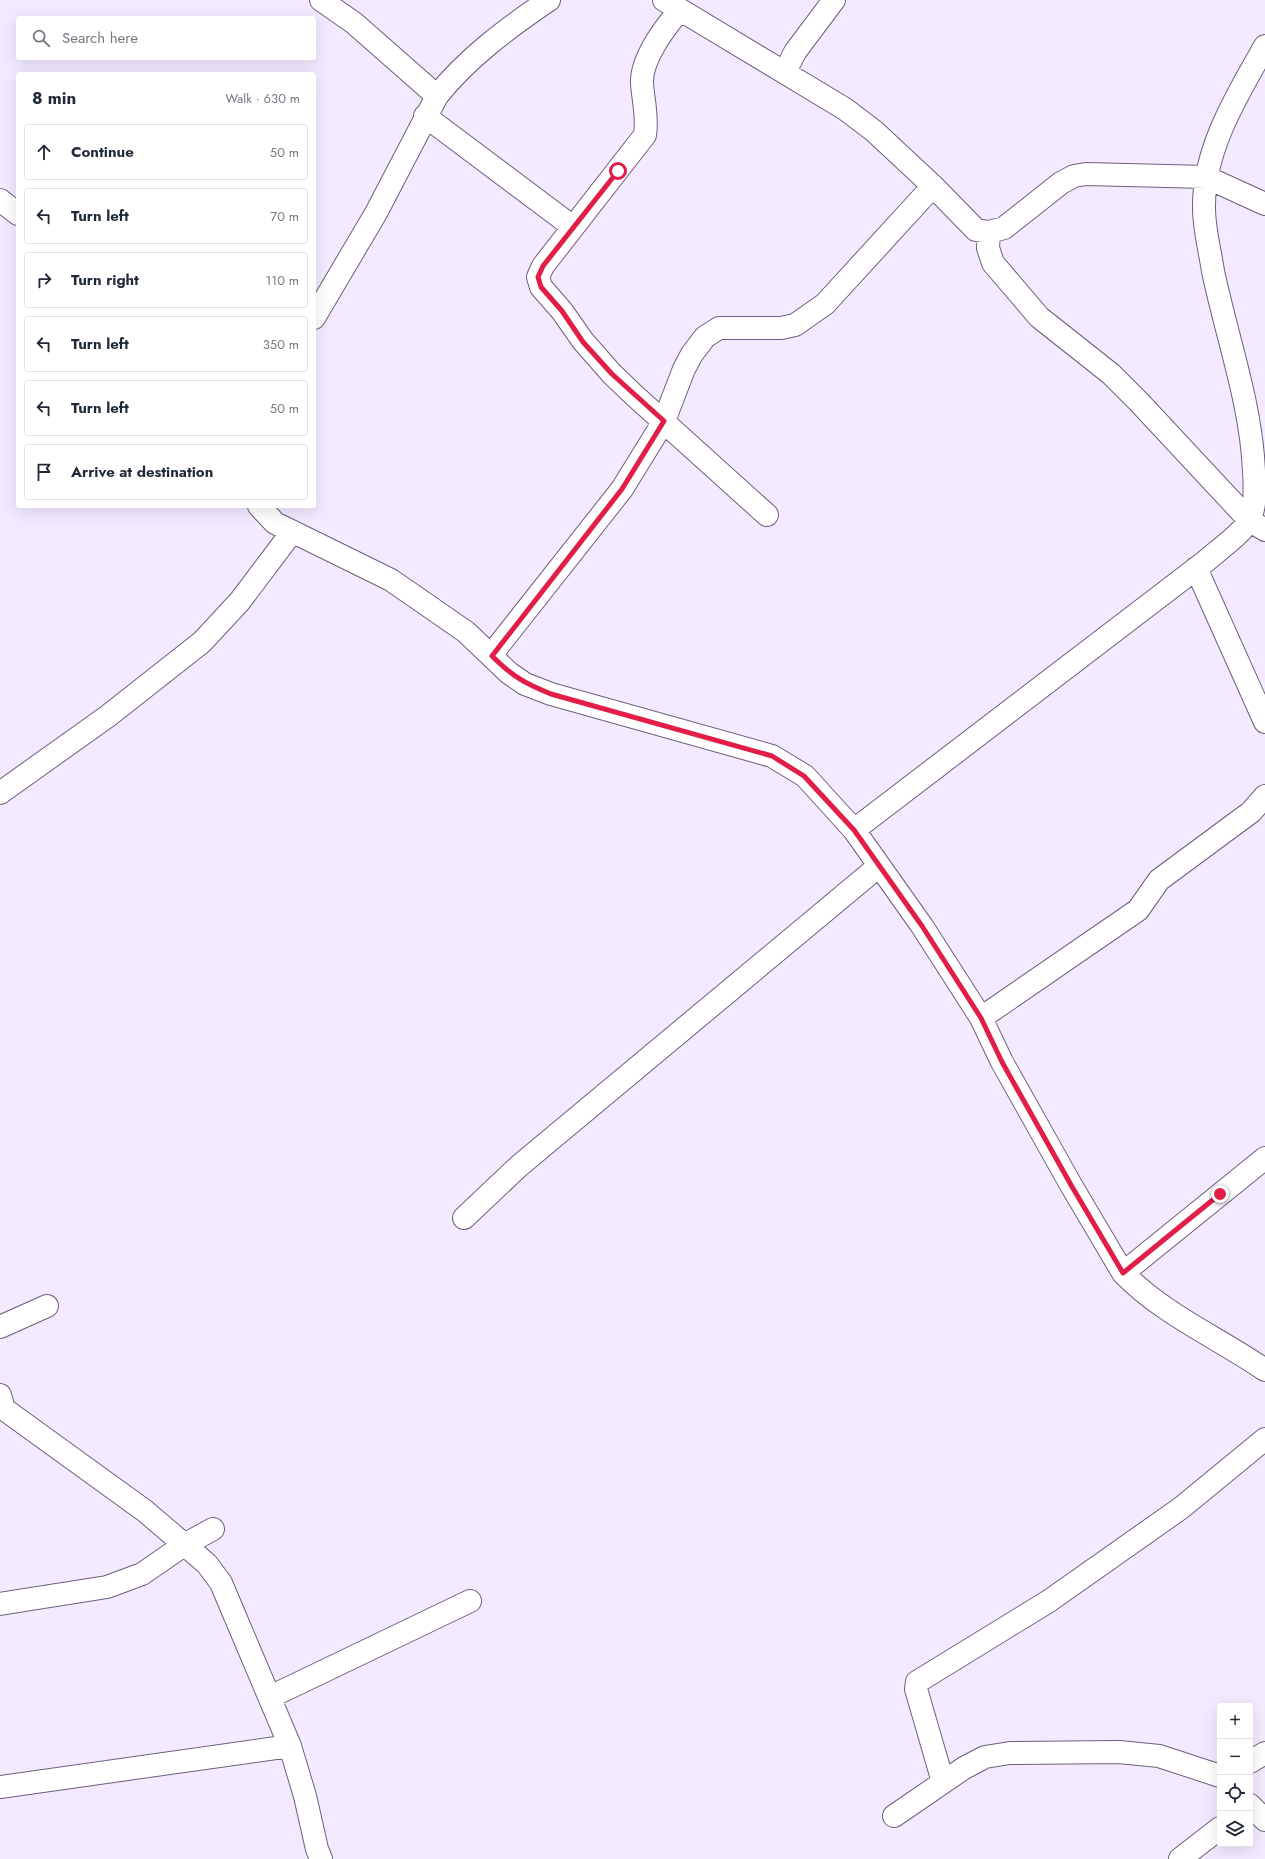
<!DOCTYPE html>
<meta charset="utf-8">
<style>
body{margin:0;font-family:Jost,sans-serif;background:#f6f6f7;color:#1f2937}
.controls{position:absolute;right:12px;bottom:12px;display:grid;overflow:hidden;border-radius:4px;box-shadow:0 4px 16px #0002}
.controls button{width:36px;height:36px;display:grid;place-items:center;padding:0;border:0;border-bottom:1px solid #e0e1e3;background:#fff;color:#1f2937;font:20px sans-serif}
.stop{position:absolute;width:12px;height:12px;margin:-9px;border:3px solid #e11d48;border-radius:50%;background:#fff}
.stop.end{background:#e11d48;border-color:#fff;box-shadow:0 1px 4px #0008}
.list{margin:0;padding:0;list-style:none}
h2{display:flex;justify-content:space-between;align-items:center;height:52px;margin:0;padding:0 16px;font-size:17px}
h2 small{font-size:13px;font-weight:400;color:#747a83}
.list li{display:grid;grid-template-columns:26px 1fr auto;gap:12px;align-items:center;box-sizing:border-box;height:56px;margin:0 8px 8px;padding:0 8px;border:1px solid #e0e1e3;border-radius:4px}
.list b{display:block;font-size:15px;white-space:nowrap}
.list em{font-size:13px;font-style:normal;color:#747a83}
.icon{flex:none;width:22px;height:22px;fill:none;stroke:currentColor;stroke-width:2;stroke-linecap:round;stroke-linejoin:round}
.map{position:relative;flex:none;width:1265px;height:1859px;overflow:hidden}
.search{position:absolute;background:#fff;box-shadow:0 4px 16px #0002;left:16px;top:16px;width:300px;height:44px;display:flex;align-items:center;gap:10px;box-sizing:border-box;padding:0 14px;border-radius:4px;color:#747a83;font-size:15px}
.panel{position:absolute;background:#fff;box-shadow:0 4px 16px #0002;left:16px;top:72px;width:300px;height:436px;border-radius:4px}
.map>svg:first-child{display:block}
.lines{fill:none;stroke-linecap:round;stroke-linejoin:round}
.minor-casing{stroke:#6d5f7d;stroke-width:24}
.minor{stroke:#fff;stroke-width:22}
.route{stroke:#e11d48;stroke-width:5}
</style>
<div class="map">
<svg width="1265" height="1859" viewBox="0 0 1265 1859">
<rect width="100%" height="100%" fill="#f3eaff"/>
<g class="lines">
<defs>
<path id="minor" d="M 321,0 L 354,23 L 437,96
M 664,0 L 845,109 L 874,131 L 933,186 L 976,230 L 989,232 L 1004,228 L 1061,183 L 1074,176 L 1086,174 L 1206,177 L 1265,204
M 680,10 C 665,27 641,59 642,83 C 643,100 648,117 645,135 L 543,266 L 538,277 L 541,287 L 562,311 L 583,341 L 612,374 L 635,396 L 767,515
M 785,72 L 795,52 L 834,0
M 425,116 L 573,227
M 0,200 L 18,214
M 989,232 L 988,248 L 993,263 L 1039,317 L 1111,374 L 1139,402 L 1249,520 L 1265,530
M 314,318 L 376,213 L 437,96 C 467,58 509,27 549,0
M 259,506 L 275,523 L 391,580 L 466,632 L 509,673 L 525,684 L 551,694 L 772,756 L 805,776 L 854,830 L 922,926 L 981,1018 L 1002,1062 L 1071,1185 L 1123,1273 C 1164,1315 1217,1337 1265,1370
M 1196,568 L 1265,722
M 491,655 L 622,489 L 664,421 L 684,369 L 692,354 L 705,337 L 719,328 L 781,328 L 795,325 L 825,304 L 933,186
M 0,793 L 108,716 L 202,642 L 240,601 L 292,532
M 854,830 L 1206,561 C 1217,551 1244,532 1250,519 C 1256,505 1255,486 1254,471 C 1251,403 1227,338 1213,271 C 1210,251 1204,229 1204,208 C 1203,150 1237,95 1265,46
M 981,1018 L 1138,910 L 1159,880 L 1251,812 L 1265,796
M 464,1218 L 519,1166 L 879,866
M 1123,1273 L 1265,1158
M 0,1327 L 47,1306
M 0,1395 L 4,1409 L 145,1511 L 207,1564 L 221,1583 L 290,1746 L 305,1796 L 317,1849 L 321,1859
M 0,1604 L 107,1587 L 142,1574 L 184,1545 L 213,1529
M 270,1697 L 470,1601
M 1250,1762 L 1265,1753
M 943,1782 L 916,1689 L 917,1682 L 1049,1601 L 1181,1508 L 1265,1439
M 0,1787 L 290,1746
M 1250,1805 L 1265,1820
M 894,1816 L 964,1768 L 985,1757 L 1010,1753 L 1119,1752 L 1159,1756 L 1220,1776
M 1180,1859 L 1220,1828"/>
</defs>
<use href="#minor" class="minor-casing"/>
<use href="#minor" class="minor"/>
</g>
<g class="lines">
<path class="route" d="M 618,171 L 543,266 L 538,277 L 541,287 L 562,311 L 583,342 L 612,374 L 664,421 L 622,489 L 492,656 C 512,676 524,683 551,694 L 772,756 L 804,776 L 854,830 L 922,926 L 956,979 L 981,1018 L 1002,1062 L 1071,1185 L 1123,1273 L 1220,1194"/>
</g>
</svg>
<div class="controls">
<button>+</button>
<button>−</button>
<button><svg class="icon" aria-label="locate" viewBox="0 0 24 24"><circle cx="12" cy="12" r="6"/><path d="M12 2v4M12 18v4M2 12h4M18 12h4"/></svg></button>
<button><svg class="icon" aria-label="layers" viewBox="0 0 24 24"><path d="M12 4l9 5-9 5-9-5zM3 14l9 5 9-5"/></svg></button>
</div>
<div class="stop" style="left:618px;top:171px"></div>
<div class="stop end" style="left:1220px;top:1194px"></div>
<div class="search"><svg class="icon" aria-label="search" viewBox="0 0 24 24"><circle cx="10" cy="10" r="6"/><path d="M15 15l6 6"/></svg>Search here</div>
<section class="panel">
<h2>8 min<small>Walk · 630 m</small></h2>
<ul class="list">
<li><svg class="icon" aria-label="ahead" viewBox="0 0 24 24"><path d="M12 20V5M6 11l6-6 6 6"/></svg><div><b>Continue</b></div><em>50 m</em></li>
<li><svg class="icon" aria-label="left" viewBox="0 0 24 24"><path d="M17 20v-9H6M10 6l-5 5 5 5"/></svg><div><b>Turn left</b></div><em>70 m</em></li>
<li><svg class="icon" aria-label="right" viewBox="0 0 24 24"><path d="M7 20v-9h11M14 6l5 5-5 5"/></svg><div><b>Turn right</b></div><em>110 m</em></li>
<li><svg class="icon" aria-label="left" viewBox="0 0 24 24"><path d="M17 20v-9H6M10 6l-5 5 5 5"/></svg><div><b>Turn left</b></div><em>350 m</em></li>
<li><svg class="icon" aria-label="left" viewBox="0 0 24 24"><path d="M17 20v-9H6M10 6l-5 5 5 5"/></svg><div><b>Turn left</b></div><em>50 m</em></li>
<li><svg class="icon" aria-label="arrive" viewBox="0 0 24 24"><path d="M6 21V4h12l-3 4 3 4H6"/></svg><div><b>Arrive at destination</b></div></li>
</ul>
</section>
</div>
